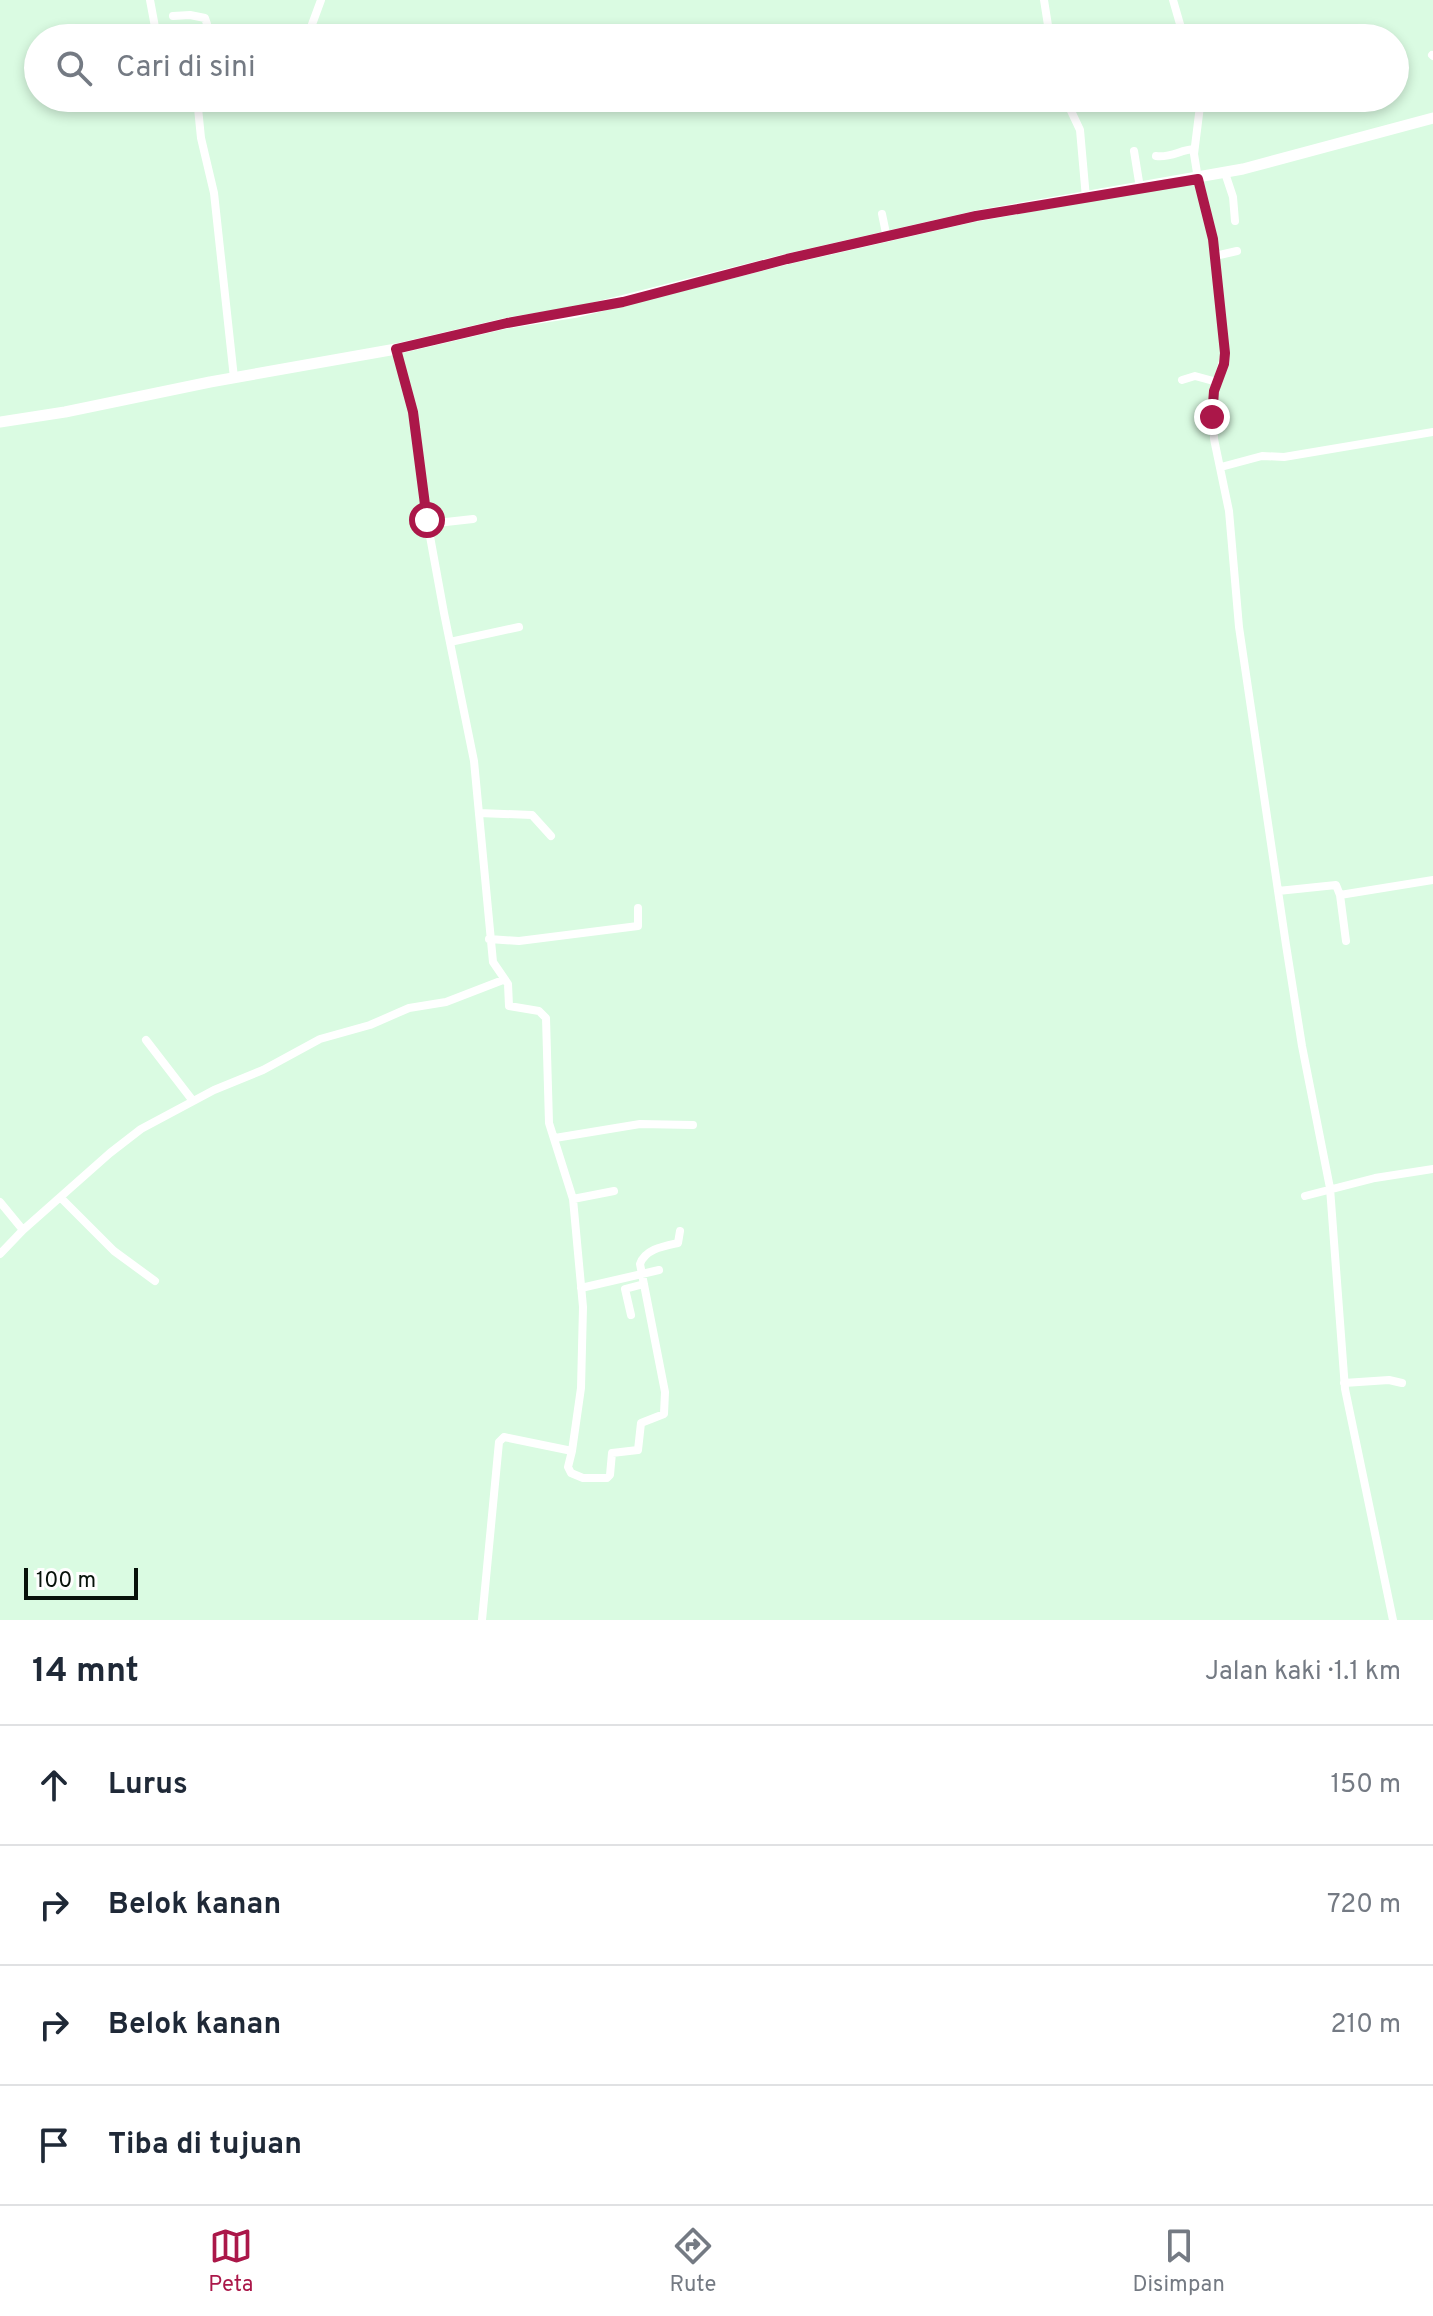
<!DOCTYPE html>
<html lang="id">
<meta charset="utf-8">
<style>
body{margin:0;font-family:Overpass,sans-serif;background:#f6f6f7;color:#1f2937}
.scale{position:absolute;left:24px;bottom:20px;width:114px;box-sizing:border-box;padding-left:8px;border:4px solid #07120a;border-top:0;font-size:22px;line-height:28px;white-space:nowrap;color:#07120a;-webkit-text-stroke:6px #fefefe;paint-order:stroke}
.stop{position:absolute;width:24px;height:24px;margin:-18px;border:6px solid #ab1749;border-radius:50%;background:#fff}
.stop.end{background:#ab1749;border-color:#fff;box-shadow:0 2px 8px #0008}
.list{margin:0;padding:0;list-style:none}
h2{display:flex;justify-content:space-between;align-items:center;height:104px;margin:0;padding:0 32px;font-size:34px}
h2 small{font-size:26px;font-weight:400;color:#747a83}
.list li{display:grid;grid-template-columns:52px 1fr auto;gap:24px;align-items:center;box-sizing:border-box;height:120px;padding:0 32px;border-top:2px solid #e0e1e3}
.list b{display:block;font-size:30px;white-space:nowrap}
.list em{font-size:26px;font-style:normal;color:#747a83}
.icon{flex:none;width:44px;height:44px;fill:none;stroke:currentColor;stroke-width:2;stroke-linecap:round;stroke-linejoin:round}
.map{position:relative;flex:none;width:1433px;height:1620px;overflow:hidden}
.search{position:absolute;background:#fff;box-shadow:0 4px 12px #0003;left:24px;right:24px;top:24px;height:88px;display:flex;align-items:center;gap:20px;box-sizing:border-box;padding:0 28px;border-radius:44px;color:#747a83;font-size:30px}
.sheet{height:584px;background:#fff}
nav{display:flex;justify-content:space-around;align-items:center;box-sizing:border-box;height:112px;border-top:2px solid #e0e1e3;background:#fff;font-size:22px;color:#747a83}
nav a{display:grid;justify-items:center;gap:4px}
nav .on{color:#ab1749}
.map>svg:first-child{display:block}
.lines{fill:none;stroke-linecap:round;stroke-linejoin:round}
.minor{stroke:#fff;stroke-width:8}
.secondary{stroke:#fff;stroke-width:11}
.route{stroke:#ab1749;stroke-width:10}
</style>
<div class="map">
<svg width="1433" height="1620" viewBox="0 0 1433 1620">
<rect width="100%" height="100%" fill="#dafbe2"/>
<g class="lines">
<path class="minor" d="M 150,0 L 155,27 L 159,34 L 193,32 L 201,34 L 203,38
M 1044,0 L 1050,38
M 1173,0 L 1184,38
M 173,16 L 190,15 L 205,18 L 207,24 L 204,38
M 307,38 L 321,0
M 1432,55 L 1433,56
M 197,98 L 201,138 L 214,193 L 234,378
M 1065,98 L 1080,130 L 1086,198
M 1201,98 L 1194,154 L 1198,179 L 1213,239 L 1225,353 L 1213,398 L 1214,439 L 1229,511 L 1239,627 L 1286,945 L 1302,1046 L 1330,1188 L 1345,1389 L 1393,1620
M 1068,105 L 1091,98
M 1134,151 L 1140,188
M 1156,156 C 1171,158 1180,150 1194,149
M 1225,173 L 1233,197 L 1235,221
M 882,214 L 887,238
M 1215,256 L 1237,251
M 396,349 L 413,412 L 427,520 L 444,613 L 474,761 L 493,962 L 508,984 L 509,1006 L 539,1011 L 546,1018 L 549,1123 L 573,1199 L 583,1307 L 581,1388 L 572,1451 L 504,1437 L 499,1442 L 482,1620
M 1182,380 L 1195,376 L 1217,382
M 1221,467 L 1262,456 L 1284,457 L 1433,432
M 428,524 L 473,519
M 450,642 L 519,627
M 479,813 L 532,815 L 551,836
M 1278,891 L 1336,885 L 1340,895 L 1433,880
M 1340,895 L 1346,941
M 489,939 L 519,941 L 638,926 L 638,908
M 146,1040 L 193,1101
M 555,1138 L 640,1124 L 693,1125
M 1305,1196 L 1375,1178 L 1433,1169
M 61,1198 L 114,1251 L 155,1281
M 573,1199 L 614,1191
M 0,1202 L 23,1230
M 0,1254 L 23,1230 L 110,1153 L 141,1129 L 214,1090 L 263,1070 L 320,1039 L 370,1025 L 409,1008 L 446,1002 L 503,980
M 581,1288 L 659,1270
M 631,1315 L 625,1289 L 644,1284
M 1344,1383 L 1389,1380 L 1402,1383
M 572,1451 L 568,1467 L 571,1473 L 583,1478 L 607,1478 L 610,1475 L 612,1453 L 638,1450 L 641,1423 L 664,1414 L 665,1392 L 640,1264 C 645,1249 664,1246 678,1243 L 680,1231"/>
<path class="secondary" d="M 0,422 L 65,412 L 210,382 L 396,349 L 507,323 L 577,312 L 787,259 L 976,216 L 1243,169 L 1433,118"/>
</g>
<g class="lines">
<path class="route" d="M 427,520 L 413,412 L 396,349 L 507,323 L 623,302 L 787,259 L 976,216 L 1198,179 L 1213,239 L 1225,353 L 1224,364 L 1214,391 L 1212,417"/>
</g>
</svg>
<div class="scale">100 m</div>
<div class="stop" style="left:427px;top:520px"></div>
<div class="stop end" style="left:1212px;top:417px"></div>
<div class="search"><svg class="icon" aria-label="search" viewBox="0 0 24 24"><circle cx="10" cy="10" r="6"/><path d="M15 15l6 6"/></svg>Cari di sini</div>
</div>
<section class="sheet">
<h2>14 mnt<small>Jalan kaki · 1.1 km</small></h2>
<ul class="list">
<li><svg class="icon" aria-label="ahead" viewBox="0 0 24 24"><path d="M12 20V5M6 11l6-6 6 6"/></svg><div><b>Lurus</b></div><em>150 m</em></li>
<li><svg class="icon" aria-label="right" viewBox="0 0 24 24"><path d="M7 20v-9h11M14 6l5 5-5 5"/></svg><div><b>Belok kanan</b></div><em>720 m</em></li>
<li><svg class="icon" aria-label="right" viewBox="0 0 24 24"><path d="M7 20v-9h11M14 6l5 5-5 5"/></svg><div><b>Belok kanan</b></div><em>210 m</em></li>
<li><svg class="icon" aria-label="arrive" viewBox="0 0 24 24"><path d="M6 21V4h12l-3 4 3 4H6"/></svg><div><b>Tiba di tujuan</b></div></li>
</ul>
</section>
<nav>
<a class="on"><svg class="icon" aria-label="map" viewBox="0 0 24 24"><path d="M3 6l6-2 6 2 6-2v14l-6 2-6-2-6 2zM9 4v14M15 6v14"/></svg>Peta</a>
<a><svg class="icon" aria-label="directions" viewBox="0 0 24 24"><path d="M12 3l9 9-9 9-9-9zM9 14v-3h6M13 9l2 2-2 2"/></svg>Rute</a>
<a><svg class="icon" aria-label="saved" viewBox="0 0 24 24"><path d="M7 4h10v16l-5-4-5 4z"/></svg>Disimpan</a>
</nav>
